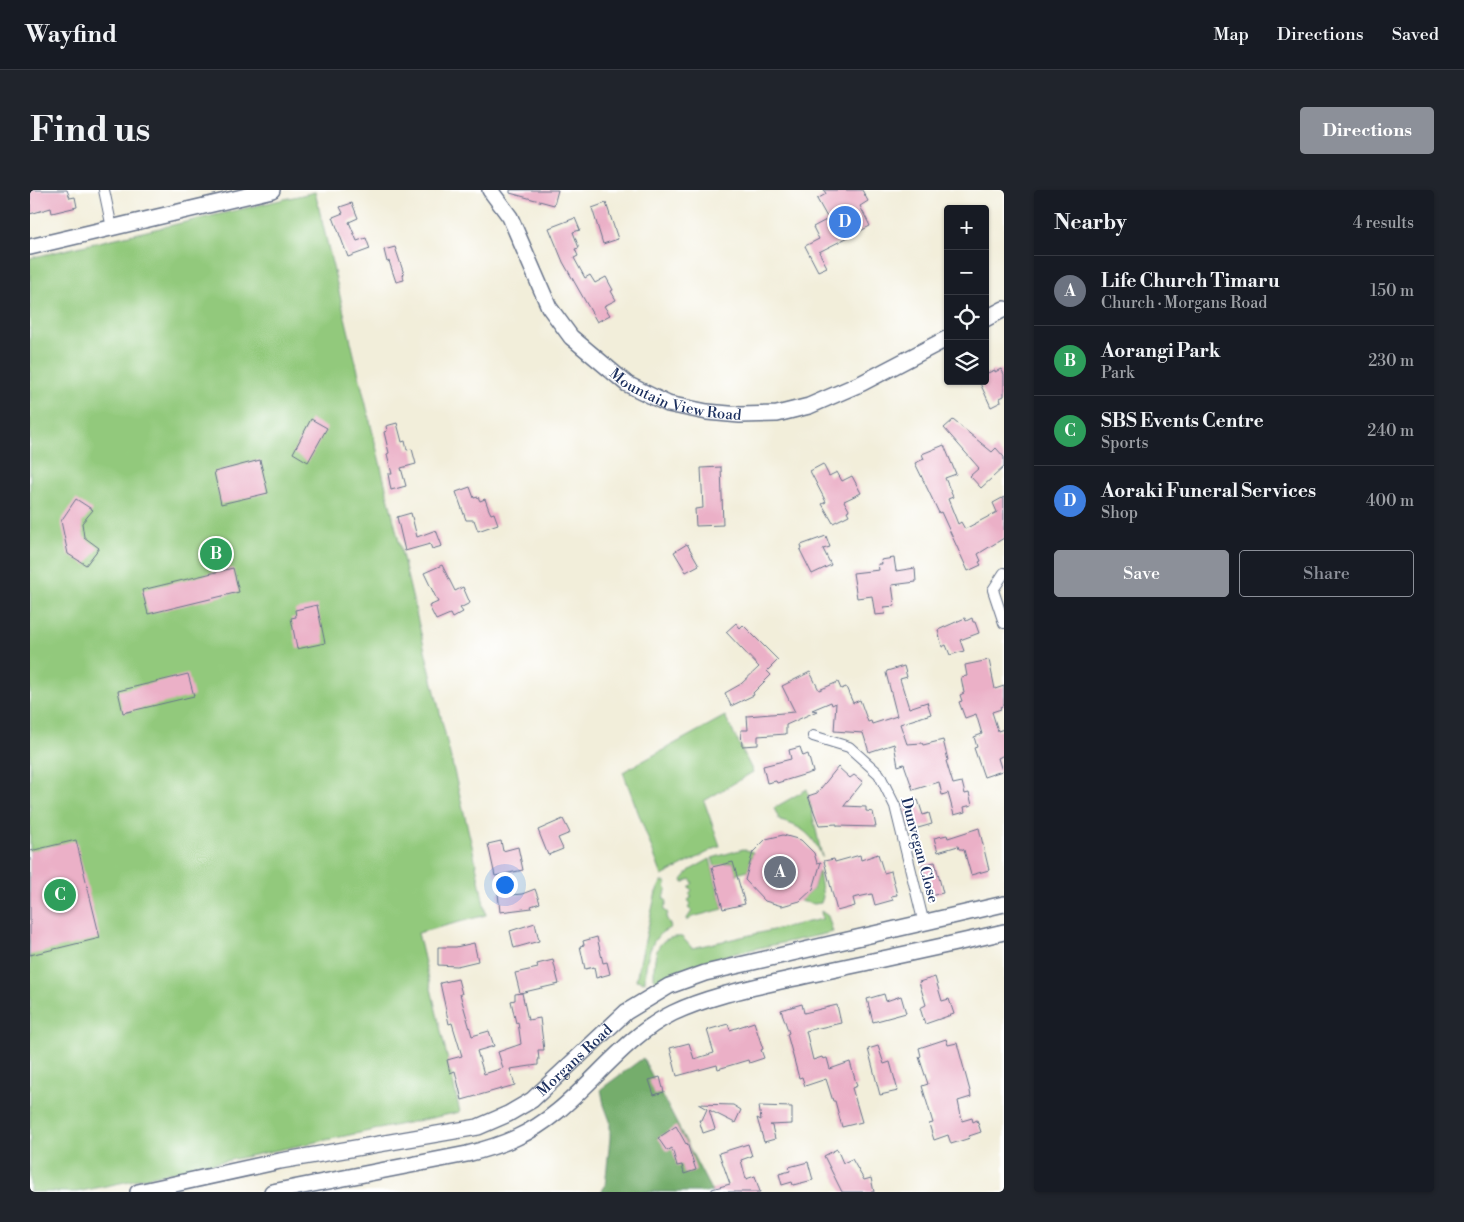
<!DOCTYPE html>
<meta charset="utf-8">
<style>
body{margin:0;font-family:"Libre Bodoni",serif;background:#20242c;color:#f1f3f6}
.controls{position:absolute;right:15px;top:15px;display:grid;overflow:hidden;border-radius:5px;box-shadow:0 1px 4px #0004}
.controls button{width:45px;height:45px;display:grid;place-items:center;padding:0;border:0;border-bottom:1px solid #363941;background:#171b24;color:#f1f3f6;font:25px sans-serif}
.you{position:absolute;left:474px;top:694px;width:18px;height:18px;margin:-12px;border:4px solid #fff;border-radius:50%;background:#1a73e8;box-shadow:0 0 0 8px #1a73e833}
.badge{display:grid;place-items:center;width:32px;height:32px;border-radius:50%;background:#8c9099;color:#fff;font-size:16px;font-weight:700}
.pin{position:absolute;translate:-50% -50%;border:2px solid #fff;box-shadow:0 1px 5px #0006}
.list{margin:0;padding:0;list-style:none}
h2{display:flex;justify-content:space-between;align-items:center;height:65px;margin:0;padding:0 20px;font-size:21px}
h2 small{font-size:16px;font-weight:400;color:#9ea1a6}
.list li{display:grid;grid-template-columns:32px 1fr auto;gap:15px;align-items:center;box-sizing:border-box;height:70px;padding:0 20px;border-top:1px solid #363941}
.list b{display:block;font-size:19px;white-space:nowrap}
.list p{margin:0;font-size:16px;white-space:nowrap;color:#9ea1a6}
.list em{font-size:16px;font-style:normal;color:#9ea1a6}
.actions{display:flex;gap:10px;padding:15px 20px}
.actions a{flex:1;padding:11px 0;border:1px solid #8c9099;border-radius:5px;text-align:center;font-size:18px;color:#8c9099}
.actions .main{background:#8c9099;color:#fff}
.icon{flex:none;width:28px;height:28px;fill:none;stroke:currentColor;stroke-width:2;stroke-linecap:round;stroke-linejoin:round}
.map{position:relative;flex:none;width:974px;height:1002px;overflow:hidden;border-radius:5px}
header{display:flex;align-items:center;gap:30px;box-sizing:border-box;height:70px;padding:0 25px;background:#171b24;border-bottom:1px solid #363941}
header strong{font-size:24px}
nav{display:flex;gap:28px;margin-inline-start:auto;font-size:18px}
.intro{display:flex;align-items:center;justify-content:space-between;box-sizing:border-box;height:120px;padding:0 30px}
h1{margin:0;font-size:35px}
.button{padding:12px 22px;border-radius:5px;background:#8c9099;color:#fff;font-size:18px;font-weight:700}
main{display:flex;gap:30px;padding:0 30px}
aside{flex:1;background:#171b24;border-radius:5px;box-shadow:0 1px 4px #0004}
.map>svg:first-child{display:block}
.green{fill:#92c97c;stroke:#567c6d}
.forest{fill:#75ad6c;stroke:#486e65}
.building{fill:#ebb0c7}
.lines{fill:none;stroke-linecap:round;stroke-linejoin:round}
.street-casing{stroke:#667289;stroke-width:12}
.secondary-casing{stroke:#667289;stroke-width:18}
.street{stroke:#fff;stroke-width:10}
.secondary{stroke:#fff;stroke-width:15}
.labels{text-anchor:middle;stroke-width:4;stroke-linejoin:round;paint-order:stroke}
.street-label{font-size:15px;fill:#1b2f5e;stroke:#fff}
</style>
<header>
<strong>Wayfind</strong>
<nav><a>Map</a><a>Directions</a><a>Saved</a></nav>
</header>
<div class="intro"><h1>Find us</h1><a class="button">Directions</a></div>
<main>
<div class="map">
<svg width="974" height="1002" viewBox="0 0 974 1002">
<rect width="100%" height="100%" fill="#fff"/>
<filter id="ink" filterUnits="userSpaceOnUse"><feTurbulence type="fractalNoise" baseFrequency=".02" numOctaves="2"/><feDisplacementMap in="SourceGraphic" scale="10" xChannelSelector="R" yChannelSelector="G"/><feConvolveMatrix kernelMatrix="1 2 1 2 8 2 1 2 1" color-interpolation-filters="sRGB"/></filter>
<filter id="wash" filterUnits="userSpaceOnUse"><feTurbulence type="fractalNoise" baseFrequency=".0096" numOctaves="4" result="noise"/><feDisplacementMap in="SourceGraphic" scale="20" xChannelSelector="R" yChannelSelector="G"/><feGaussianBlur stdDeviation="1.12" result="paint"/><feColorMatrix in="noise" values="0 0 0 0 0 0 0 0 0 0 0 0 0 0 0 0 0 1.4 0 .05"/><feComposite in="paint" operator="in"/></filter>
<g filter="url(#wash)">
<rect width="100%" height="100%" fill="#f2eeda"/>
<path class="green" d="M 285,2 L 443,660 L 456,725 L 388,743 L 430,922 L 47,1002 L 0,1002 L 0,68 Z
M 695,526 L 723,582 L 674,611 L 690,656 L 632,686 L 593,582 Z
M 777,599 L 792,667 C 784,646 772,636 750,631 L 744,618 Z
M 713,659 L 723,662 L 718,681 L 706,684 L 703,672 L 695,674 L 696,676 L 685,677 L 682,668 Z
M 680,669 L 693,719 L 662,727 L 659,730 L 656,730 L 662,721 L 658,718 L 661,714 L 658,710 L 662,707 L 659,704 L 662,700 L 659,697 L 663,693 L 660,689 L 653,693 L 652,690 L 660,680 Z
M 789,681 L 793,707 L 791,713 L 784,714 L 770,711 L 783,699 Z
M 632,691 L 637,693 L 635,697 L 637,699 L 635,702 L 636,703 L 633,708 L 637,711 L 634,720 L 638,723 L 636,727 L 641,737 C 637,740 631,742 628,746 C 618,757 615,778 615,792 L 606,790 L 626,702 Z
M 791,721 L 798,726 L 803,742 C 745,756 678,764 626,791 L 624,788 C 624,766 625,745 652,747 L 662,758 L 792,729 Z"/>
<path class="forest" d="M 613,868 L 682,1002 L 571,1002 L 575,996 L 580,948 L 580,931 L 574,915 L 571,899 Z"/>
<g id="blocks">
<path class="building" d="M 0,0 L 37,0 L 40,8 L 45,7 L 47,17 L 22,23 L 21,18 L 0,24 Z
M 480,0 L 528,0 L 524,15 L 480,3 Z
M 794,0 L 832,0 L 838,11 L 830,16 L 840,36 L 789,62 L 797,77 L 788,81 L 775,56 L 789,49 L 783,37 L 798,29 L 787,9 L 796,4 Z
M 322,13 L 328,28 L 319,32 L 327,51 L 336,48 L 340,59 L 318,67 L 303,27 L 313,23 L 310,17 Z
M 576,13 L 588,49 L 573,54 L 562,18 Z
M 545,28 L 550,40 L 543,42 L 549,58 L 545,59 L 548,66 L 544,68 L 555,88 L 560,85 L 565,93 L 576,87 L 583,100 L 581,101 L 586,110 L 574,116 L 580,125 L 567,132 L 533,72 L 519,38 Z
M 365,57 L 374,84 L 373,85 L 374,90 L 366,92 L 359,71 L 357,72 L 354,60 Z
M 971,179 L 974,184 L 974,206 L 970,208 L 971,212 L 961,217 L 949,191 L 955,191 L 955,184 L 965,180 L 965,182 Z
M 281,229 L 297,238 L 278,272 L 263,263 Z
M 923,230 L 962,262 L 966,258 L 974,267 L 974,277 L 951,298 L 940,286 L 949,278 L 914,238 Z
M 367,233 L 372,252 L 375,251 L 377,260 L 382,259 L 386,274 L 371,278 L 376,296 L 361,300 L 358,284 L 362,284 L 357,264 L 359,263 L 354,242 L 357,241 L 356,236 Z
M 914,255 L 926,284 L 915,288 L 923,307 L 918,309 L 928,334 L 931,332 L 935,339 L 967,322 L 963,313 L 974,307 L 974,348 L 948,364 L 951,371 L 949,372 L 951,375 L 938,381 L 911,322 L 909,323 L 885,273 L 894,269 L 892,264 Z
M 230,270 L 238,303 L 191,314 L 184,282 Z
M 793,274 L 799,286 L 807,282 L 812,291 L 822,286 L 831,303 L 814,311 L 819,320 L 817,321 L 819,325 L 803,333 L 792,314 L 796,312 L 780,281 Z
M 691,277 L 693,335 L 666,336 L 665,319 L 673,318 L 671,278 Z
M 440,297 L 444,308 L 448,307 L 450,311 L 455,309 L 459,320 L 461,324 L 464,323 L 468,334 L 448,341 L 444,330 L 436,330 L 426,302 Z
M 46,309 L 63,320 L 52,333 L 54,347 L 69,358 L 56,375 L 38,364 L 31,331 Z
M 381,323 L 387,347 L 406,340 L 412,356 L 402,359 L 400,354 L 375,361 L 367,327 Z
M 796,346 L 800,357 L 793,359 L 801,375 L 782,384 L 770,360 L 772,359 L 771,355 Z
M 657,354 L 669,375 L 656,382 L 644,362 Z
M 864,368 L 866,381 L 885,378 L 886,392 L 862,395 L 865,416 L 854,417 L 855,424 L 845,425 L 842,406 L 827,408 L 823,383 L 849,380 L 848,374 L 852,374 L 851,370 Z
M 412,375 L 425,401 L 433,397 L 440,413 L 430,418 L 433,422 L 422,428 L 420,424 L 406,430 L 399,416 L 408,412 L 394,383 Z
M 203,378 L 209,402 L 118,424 L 112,400 Z
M 287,415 L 295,453 L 267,459 L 261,428 L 266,427 L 265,420 Z
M 935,428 L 936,431 L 942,428 L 943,432 L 945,432 L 949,443 L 930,450 L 934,461 L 920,465 L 916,455 L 912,457 L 908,440 Z
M 706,433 L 710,438 L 713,435 L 748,470 L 737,481 L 741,485 L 723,503 L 724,505 L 701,516 L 695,503 L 711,494 L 729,477 L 696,442 Z
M 959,470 L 965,499 L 974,496 L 974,515 L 970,517 L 971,519 L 962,522 L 968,541 L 974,539 L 974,565 L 968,568 L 972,581 L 954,587 L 944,558 L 947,557 L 944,547 L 952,544 L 946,524 L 935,528 L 929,512 L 932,511 L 930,505 L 934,503 L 931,487 L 937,486 L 935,475 Z
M 874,476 L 877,487 L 870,489 L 879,518 L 897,512 L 901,524 L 870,534 L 877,554 L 892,553 L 893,555 L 913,550 L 918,570 L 916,571 L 923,594 L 932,592 L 935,604 L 939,603 L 942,615 L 934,617 L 935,622 L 924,625 L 918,603 L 912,605 L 909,592 L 883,600 L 874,574 L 868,576 L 864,554 L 839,562 L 833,543 L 804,541 L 806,513 L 802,515 L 801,512 L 782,520 L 787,521 L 756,535 L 756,544 L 728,546 L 728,555 L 712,556 L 711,540 L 718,540 L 717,526 L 765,522 L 752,496 L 780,482 L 789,500 L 808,492 L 811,499 L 816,497 L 823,513 L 830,510 L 838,532 L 841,531 L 842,534 L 867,526 L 856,483 L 857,481 Z
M 158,484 L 164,506 L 93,523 L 88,501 Z
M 770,557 L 773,566 L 778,564 L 783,582 L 747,593 L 746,591 L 737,593 L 733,576 L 761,569 L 759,560 Z
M 808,577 L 820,588 L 824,585 L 833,592 L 814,616 L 836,617 L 836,621 L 843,622 L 846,637 L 807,636 L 807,634 L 789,635 L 778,606 L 787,603 Z
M 888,610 L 893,625 L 899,623 L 902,634 L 881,640 L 874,615 Z
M 533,629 L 540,643 L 528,648 L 533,659 L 518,665 L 508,640 Z
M 949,638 L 959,680 L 941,685 L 934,660 L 932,659 L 929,659 L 928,656 L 908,662 L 904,648 L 917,645 L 918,648 Z
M 753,645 L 771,650 L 784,663 L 787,673 L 791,672 L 783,699 L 770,711 L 752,716 L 735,711 L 715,690 L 723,662 L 736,649 Z
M 46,650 L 70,748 L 0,765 L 0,661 Z
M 471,651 L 473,661 L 488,657 L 493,680 L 465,686 L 458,654 Z
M 848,664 L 854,683 L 861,681 L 867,705 L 861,706 L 863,710 L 845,715 L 842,704 L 823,708 L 825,716 L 807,721 L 794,671 L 804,669 L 805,672 L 830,665 L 831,670 Z
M 703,672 L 715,714 L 693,719 L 682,677 Z
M 905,672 L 913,703 L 900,706 L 892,675 Z
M 505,699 L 510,713 L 501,716 L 502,718 L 470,722 L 468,703 L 480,702 L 481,705 L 492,704 Z
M 505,733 L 509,751 L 484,758 L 480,741 Z
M 567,747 L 573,773 L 577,772 L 580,784 L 566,788 L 564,777 L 555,779 L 550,756 L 554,755 L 553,751 Z
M 444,753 L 448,771 L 427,776 L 408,775 L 408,757 L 426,757 Z
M 523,770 L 529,794 L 490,803 L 485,783 L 508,778 L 507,774 Z
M 905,787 L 912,811 L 919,809 L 924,824 L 895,834 L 890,818 L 896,815 L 889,792 Z
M 428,789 L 432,804 L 430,804 L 442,846 L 459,841 L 464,856 L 447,861 L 454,884 L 473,878 L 468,862 L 491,854 L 488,832 L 486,833 L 481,811 L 485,810 L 485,804 L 492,803 L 498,830 L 510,828 L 514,860 L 508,860 L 509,870 L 508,870 L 508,875 L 480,879 L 485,895 L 432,910 L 425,881 L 420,883 L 417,870 L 432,866 L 422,833 L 419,834 L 410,793 Z
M 854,804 L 856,811 L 871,806 L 876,823 L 843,832 L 837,809 Z
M 772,814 L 774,823 L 807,815 L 811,833 L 776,841 L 783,870 L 792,867 L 793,869 L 797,868 L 800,879 L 820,872 L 827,896 L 822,898 L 832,932 L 812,937 L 805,911 L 803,911 L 796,889 L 775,896 L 772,887 L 769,888 L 757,844 L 759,843 L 751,820 Z
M 724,832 L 733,859 L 731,860 L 734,868 L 719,873 L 718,870 L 688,879 L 687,875 L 647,886 L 640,858 L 659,853 L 664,869 L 684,863 L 677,840 L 698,834 L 700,840 Z
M 916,849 L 918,855 L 927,853 L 940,901 L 941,907 L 928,911 L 932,931 L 942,928 L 943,932 L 947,930 L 951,942 L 939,946 L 940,948 L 921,954 L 918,945 L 904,950 L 899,934 L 903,933 L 892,896 L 898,894 L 889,867 L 891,866 L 889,858 Z
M 848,856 L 854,874 L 860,872 L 868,901 L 850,905 L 838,859 Z
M 630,887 L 634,902 L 624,905 L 619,890 Z
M 668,914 L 703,915 L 711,920 L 705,933 L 679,920 L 685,939 L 673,943 L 669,930 L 672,930 L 677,919 Z
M 729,916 L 762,917 L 762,934 L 740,935 L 742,936 L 745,949 L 734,952 L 727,928 L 731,930 Z
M 646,936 L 656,954 L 657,953 L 666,980 L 654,984 L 652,975 L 647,976 L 642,958 L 637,961 L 628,948 Z
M 718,954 L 722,966 L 711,970 L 716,989 L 725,986 L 730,1002 L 682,1002 L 682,999 L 700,994 L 689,963 Z
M 807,959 L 813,973 L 822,969 L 834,990 L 841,988 L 844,1002 L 812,1002 L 794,966 Z
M 778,972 L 783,990 L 763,995 L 762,992 L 752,995 L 749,984 L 760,981 L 759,977 Z"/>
</g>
</g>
<g filter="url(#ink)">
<use href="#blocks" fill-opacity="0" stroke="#667289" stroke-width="1"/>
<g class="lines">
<defs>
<path id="street" d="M 74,0 L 82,38
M 974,383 L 963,400 L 974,433
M 783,546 L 819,557 L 849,584 L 865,616 L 894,734"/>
<g id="secondary">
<path id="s1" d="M 460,0 L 480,27 L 519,117 L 541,147 L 597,194 L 638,214 L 677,222 L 710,225 L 747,224 L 779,216 L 832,193 L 918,148"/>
<path d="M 0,57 L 242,0"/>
<path d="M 955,129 L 974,119"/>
<path id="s2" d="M 108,1002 L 250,971 L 448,937 L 478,924 L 502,910 L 596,822 L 639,796 L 675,783 L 974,714"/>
<path d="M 242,1002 L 437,964 C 473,955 499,945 528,921 C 567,889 598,845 643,823 C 679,806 721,798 760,789 C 831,773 903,759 974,742"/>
</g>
</defs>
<use href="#street" class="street-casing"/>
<use href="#secondary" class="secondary-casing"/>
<use href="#street" class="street"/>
<use href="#secondary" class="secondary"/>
</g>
</g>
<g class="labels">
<g class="street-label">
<text dy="5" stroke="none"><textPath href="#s1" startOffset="292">Mountain View Road</textPath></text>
<text transform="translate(890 660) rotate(75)" y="5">Dunvegan Close</text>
<text dy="5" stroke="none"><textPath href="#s2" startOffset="465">Morgans Road</textPath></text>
</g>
</g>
</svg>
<div class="controls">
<button>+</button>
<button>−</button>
<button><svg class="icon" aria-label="locate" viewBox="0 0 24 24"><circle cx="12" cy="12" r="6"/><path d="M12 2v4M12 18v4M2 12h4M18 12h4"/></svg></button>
<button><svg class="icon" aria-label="layers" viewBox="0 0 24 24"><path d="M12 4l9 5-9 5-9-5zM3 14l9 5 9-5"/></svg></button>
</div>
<div class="you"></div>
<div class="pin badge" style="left:750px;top:682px;background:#6b7280">A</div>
<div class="pin badge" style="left:186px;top:364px;background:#2e9e5b">B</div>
<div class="pin badge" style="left:30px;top:705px;background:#2e9e5b">C</div>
<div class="pin badge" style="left:815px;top:32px;background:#3f7fe0">D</div>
</div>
<aside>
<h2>Nearby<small>4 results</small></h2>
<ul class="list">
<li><span class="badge" style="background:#6b7280">A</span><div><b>Life Church Timaru</b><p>Church · Morgans Road</p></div><em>150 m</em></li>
<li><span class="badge" style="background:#2e9e5b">B</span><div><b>Aorangi Park</b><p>Park</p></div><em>230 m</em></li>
<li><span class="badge" style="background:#2e9e5b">C</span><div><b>SBS Events Centre</b><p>Sports</p></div><em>240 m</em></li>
<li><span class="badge" style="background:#3f7fe0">D</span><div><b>Aoraki Funeral Services</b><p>Shop</p></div><em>400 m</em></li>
</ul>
<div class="actions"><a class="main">Save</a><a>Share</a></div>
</aside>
</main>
